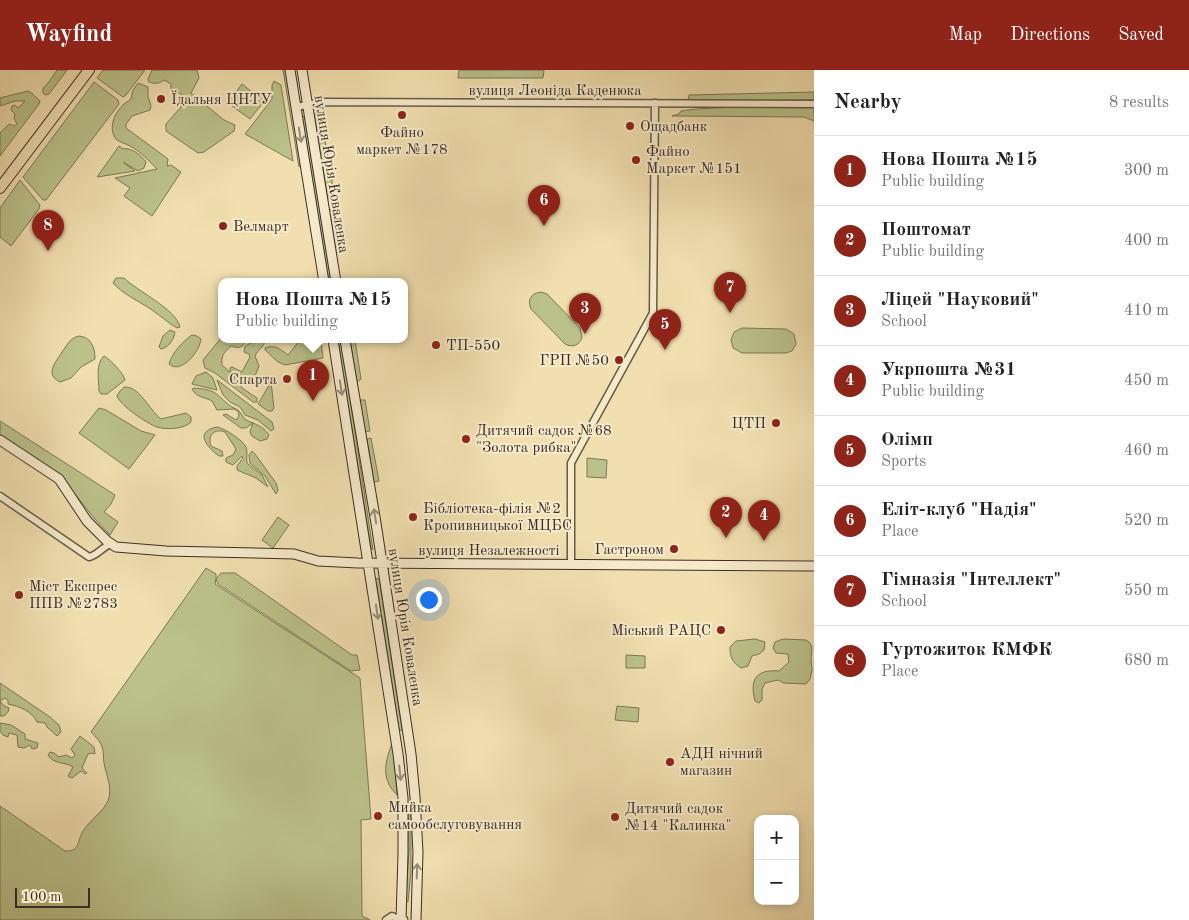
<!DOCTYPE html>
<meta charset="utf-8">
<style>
body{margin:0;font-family:"Old Standard TT",serif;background:#f2f2f2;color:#222}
.controls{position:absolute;right:15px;bottom:15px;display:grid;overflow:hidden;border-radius:10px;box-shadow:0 2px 8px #0003}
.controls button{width:45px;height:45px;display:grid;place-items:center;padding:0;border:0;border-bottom:1px solid #e0e0e0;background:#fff;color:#222;font:25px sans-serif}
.scale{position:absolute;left:15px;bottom:12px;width:75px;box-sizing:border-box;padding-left:5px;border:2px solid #3b2e27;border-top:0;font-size:14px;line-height:18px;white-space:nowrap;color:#3b2e27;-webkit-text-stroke:4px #f6eacb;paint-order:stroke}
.you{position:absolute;left:428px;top:529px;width:18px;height:18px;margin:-12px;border:4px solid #fff;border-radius:50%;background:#1a73e8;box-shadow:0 0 0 8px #1a73e833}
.badge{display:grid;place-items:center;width:32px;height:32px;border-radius:50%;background:#8f2418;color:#fff;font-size:16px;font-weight:700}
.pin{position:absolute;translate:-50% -41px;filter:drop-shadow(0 1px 2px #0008)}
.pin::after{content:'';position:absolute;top:26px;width:18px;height:15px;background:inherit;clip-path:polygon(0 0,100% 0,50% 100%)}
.popup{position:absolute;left:218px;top:208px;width:190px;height:65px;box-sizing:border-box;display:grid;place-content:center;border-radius:10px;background:#fff;filter:drop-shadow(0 1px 4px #0005);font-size:16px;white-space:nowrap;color:#767676}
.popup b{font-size:19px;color:#222}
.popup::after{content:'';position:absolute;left:50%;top:100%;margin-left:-10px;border:10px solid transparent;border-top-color:#fff}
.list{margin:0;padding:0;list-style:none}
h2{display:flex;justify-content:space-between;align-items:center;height:65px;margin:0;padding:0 20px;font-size:21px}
h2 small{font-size:16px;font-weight:400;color:#767676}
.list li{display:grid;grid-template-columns:32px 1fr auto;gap:15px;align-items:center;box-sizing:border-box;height:70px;padding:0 20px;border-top:1px solid #e0e0e0}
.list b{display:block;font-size:19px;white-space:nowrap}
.list p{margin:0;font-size:16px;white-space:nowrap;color:#767676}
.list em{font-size:16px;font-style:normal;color:#767676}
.map{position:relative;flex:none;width:814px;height:850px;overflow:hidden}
header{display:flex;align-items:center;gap:30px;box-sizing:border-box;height:70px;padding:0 25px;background:#8f2418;color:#fff}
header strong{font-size:24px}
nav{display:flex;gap:28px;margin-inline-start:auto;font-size:18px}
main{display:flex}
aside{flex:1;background:#fff}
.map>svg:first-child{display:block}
.green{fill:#bbc18a;stroke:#7b7858}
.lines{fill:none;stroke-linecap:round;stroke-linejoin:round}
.street-casing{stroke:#685a49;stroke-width:9}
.secondary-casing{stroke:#3b2e27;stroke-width:11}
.primary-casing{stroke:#3b2e27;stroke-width:12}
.street{stroke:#f6eacb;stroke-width:6}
.secondary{stroke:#f6eacb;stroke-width:9}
.primary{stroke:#f1dfaf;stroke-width:10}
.oneway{stroke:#988c79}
.poi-dot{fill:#8f2418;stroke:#f6eacb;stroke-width:2}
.labels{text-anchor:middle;stroke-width:4;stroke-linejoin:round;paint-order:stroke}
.street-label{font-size:15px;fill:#3b2e27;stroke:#f6eacb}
.poi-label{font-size:15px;fill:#3b2e27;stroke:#f6eacb;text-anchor:start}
</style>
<header>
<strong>Wayfind</strong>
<nav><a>Map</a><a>Directions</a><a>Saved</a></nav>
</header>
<main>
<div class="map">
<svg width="814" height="850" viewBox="0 0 814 850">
<rect width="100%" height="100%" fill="#f1dfaf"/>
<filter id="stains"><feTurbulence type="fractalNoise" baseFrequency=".004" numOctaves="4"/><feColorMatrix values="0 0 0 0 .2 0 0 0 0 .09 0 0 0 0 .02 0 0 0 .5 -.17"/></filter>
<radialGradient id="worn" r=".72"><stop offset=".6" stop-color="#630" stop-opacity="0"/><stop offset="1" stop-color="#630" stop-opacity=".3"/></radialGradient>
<path class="green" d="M 57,0 L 67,0 L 49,24 L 45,25 L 43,23 L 43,18 L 49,12 Z
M 103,0 L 145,0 L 126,25 L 123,27 L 97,8 Z
M 152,0 L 197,0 L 199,8 L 191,23 L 224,50 L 235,55 L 234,61 L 204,82 L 198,83 L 166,61 L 166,54 L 181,37 L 184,30 L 181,24 L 171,19 L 171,14 L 164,10 C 159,14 155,14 149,12 L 148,9 Z
M 283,0 L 286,0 L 301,94 L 299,97 Z
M 459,0 L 544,0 L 543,8 L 458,8 Z
M 274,11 L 281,15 L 293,91 L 245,64 L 272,29 L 272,15 Z
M 94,12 L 118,30 L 119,34 L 46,130 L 43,130 L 23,107 Z
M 138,13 L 148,17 L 148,26 L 151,36 L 150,40 L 132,46 L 126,54 L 126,58 L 168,89 L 167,96 L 171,95 L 181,102 L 152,146 L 124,126 L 130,118 L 115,108 L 157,99 C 149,91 140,81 130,76 C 125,73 120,73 116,69 C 108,59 114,44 122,36 C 124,33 128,32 131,29 L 133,20 Z
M 242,14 L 257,26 L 260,22 L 265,27 L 265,30 L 250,49 L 228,33 Z
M 28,21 C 33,23 36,28 40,31 L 39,34 L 0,86 L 0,63 L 9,54 L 14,56 L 17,54 L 14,48 L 15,44 L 11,40 L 12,36 L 15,35 L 18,38 L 25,31 L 15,31 L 0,36 L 0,28 Z
M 814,22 L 814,30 L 688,31 L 689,25 Z
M 755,36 L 814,36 L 814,51 L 804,47 L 672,46 L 679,44 L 681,41 L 696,39 Z
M 320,42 L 335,128 L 328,129 L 314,44 Z
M 304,46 L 305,47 L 331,212 L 328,212 L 302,48 Z
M 119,76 L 123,79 C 131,77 141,85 146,92 L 144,98 L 138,101 L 123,92 L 135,101 L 97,107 Z
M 20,110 L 40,135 L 39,139 L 11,176 L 0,167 L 0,138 Z
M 335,139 L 341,182 L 336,183 L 329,140 Z
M 116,208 L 124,208 C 137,221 176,239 180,257 L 177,258 C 168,253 161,246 152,240 C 139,231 124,225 113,213 Z
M 541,222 L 547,224 L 580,258 L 582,268 C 579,275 573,278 565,274 L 531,239 C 527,230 531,223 541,222 Z
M 742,258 L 786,259 L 794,264 L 796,274 L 792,281 L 786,283 L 742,283 L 733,278 L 731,270 L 734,262 Z
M 170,260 L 175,262 C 174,270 168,278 161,279 L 159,277 L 163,266 Z
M 192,265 L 197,266 L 201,269 C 200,281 181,305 169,294 C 172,283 183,271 192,265 Z
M 79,266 C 91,267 95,277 95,289 L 81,297 L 71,308 L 60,312 C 44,304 56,292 62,282 C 67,275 70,268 79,266 Z
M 222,267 L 222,270 L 245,270 L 246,271 C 242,279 238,278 231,276 C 224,282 221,286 222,295 L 236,308 L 242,318 L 257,328 L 257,332 L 253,332 L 215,303 L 205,298 L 203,290 Z
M 257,270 L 265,270 C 264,278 258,279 255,286 L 259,296 L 255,306 C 248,312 236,307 230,302 L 230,298 L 232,297 L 242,302 L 250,287 L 249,284 L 244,282 L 245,276 Z
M 300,270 L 321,270 L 323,288 L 285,295 L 278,292 L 265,280 L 265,278 C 275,274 280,279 288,285 Z
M 338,270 L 341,270 L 373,480 L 371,478 Z
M 350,270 L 355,270 L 361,309 L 357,312 Z
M 104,286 C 110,289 124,304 125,310 L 107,324 L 101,324 L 99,321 C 99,310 95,294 104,286 Z
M 206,302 L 213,308 L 217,320 L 192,314 L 196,306 Z
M 217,310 L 272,352 L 274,359 L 271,361 L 258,350 L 245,345 L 240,337 L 230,332 L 223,325 Z
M 271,312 L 274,338 L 272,341 L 268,341 L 258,334 Z
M 124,317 C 140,316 149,340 161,349 L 186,343 L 191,347 L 191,352 C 185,359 166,360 157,357 C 146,353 121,336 117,326 L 120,321 Z
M 195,318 C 216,320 215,323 229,335 C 232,338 236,338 239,341 C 242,344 243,348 246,350 C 255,354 263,356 269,365 L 267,369 L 260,371 L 252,366 L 250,362 L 253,353 L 246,358 L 241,358 L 223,345 L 226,344 L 236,350 L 239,346 L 238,341 L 234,339 L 217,340 L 212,331 C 205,327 197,328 192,319 Z
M 359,330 L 365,330 L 370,361 L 365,362 Z
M 99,338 L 106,340 L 141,361 L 155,365 L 129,399 L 79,363 Z
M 0,351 L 115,425 L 111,434 L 104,442 L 118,452 L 110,465 L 93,447 L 60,405 L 0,366 Z
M 217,357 C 224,358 244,371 246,377 C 248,382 246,388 247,393 L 262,405 L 268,417 L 256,408 L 237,400 L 237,396 L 243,388 L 242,386 L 233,395 L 226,392 L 226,388 L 233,385 L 236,379 L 225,362 C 215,358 207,365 211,376 L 222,381 L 223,386 L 219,386 C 208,378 193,362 217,357 Z
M 371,368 L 379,411 L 374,412 L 367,369 Z
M 252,381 L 255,384 L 276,413 L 278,420 L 276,424 L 265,406 L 250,393 L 249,385 Z
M 587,388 L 607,390 L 606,408 L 587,407 Z
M 278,447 L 289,455 L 273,478 L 262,470 Z
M 206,498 L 216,504 L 216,509 L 221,503 L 235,503 L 352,585 L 357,585 L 360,600 L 351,601 L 218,514 L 216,509 L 215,514 L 360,608 L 371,749 L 361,750 L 362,846 L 370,850 L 0,850 L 0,736 L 65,781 C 80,782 77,771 83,761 C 90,750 102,743 108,731 C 113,718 106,705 104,693 C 103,688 104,682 102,677 C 101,672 95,666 91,662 Z
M 377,508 L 379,509 L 402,659 L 401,661 L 399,659 L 376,510 Z
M 755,569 L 765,572 L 764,580 L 759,584 L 752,586 L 748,596 L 741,598 C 732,592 730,587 730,577 L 736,571 Z
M 783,569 L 806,570 L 810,573 L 812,578 L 811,589 L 812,600 L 810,609 L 806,614 L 784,613 L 778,610 L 765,613 L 762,619 L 762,630 L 759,633 L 755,631 C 749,609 757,599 779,601 L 789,592 L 788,584 L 776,583 L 773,578 L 775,572 Z
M 626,585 L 645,586 L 645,598 L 626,598 Z
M 0,613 L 50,647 L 59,655 L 61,662 L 57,666 L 47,657 L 45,653 L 37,652 C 33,642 19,636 8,634 L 8,630 L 5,628 L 0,631 L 3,635 L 9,638 L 8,642 L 4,646 L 0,646 Z
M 617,636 L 639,638 L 638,652 L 615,650 Z
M 0,653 L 11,655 L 25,664 L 25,669 L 38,673 L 37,678 L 32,679 L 30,675 L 24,678 L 18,677 L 17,665 L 9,663 L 8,667 L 3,665 L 0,661 Z
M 80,666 L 94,677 L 95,684 L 92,683 L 88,684 L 82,698 L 87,703 L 85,704 L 81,701 L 72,708 L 68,706 L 73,697 C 64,691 54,695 48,685 L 50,682 L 54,683 L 59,687 L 66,685 L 72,688 L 75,685 L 71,679 Z
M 391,676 L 393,676 L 397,725 C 382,710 384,695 391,676 Z
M 410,736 L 411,737 L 411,802 L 408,832 L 406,831 L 409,779 L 408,737 Z"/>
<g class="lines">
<defs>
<path id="street" d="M 296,37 L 323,32 L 814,34
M 0,426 L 89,487 C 98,485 102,477 111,474
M 571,495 L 571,393 L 653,243 L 655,33
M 386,850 L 392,846 L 401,850"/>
<path id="secondary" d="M 290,0 L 324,212
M 302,0 L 336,212
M 333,270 L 398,684 L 403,728 L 403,784 L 401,850 L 403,850
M 345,270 L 376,453 L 411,684 L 415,727 L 418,782 L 416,850
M 0,370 L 59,409 L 87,451 L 107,471 L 116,477 L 166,481 L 294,484 L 318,491 L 358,493 L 814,496"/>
<path id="primary" d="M 0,118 L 89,0"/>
</defs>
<use href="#street" class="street-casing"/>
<use href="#secondary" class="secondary-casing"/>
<use href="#primary" class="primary-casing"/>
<use href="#street" class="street"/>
<use href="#secondary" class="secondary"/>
<use href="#primary" class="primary"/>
</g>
<defs><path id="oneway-shaft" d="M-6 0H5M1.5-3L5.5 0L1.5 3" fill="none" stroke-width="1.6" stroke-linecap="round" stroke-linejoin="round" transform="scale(1.25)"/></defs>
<g class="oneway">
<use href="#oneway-shaft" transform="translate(300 65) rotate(81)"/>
<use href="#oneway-shaft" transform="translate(341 318) rotate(81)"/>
<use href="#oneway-shaft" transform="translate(375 446) rotate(-99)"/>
<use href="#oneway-shaft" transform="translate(377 542) rotate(82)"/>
<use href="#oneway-shaft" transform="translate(400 703) rotate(84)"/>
<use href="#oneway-shaft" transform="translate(417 801) rotate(-88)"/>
</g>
<g class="poi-dot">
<circle cx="161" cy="29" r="5"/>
<circle cx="402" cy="45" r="5"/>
<circle cx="630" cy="56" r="5"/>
<circle cx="636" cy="90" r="5"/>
<circle cx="223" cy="156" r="5"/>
<circle cx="436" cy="275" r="5"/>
<circle cx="619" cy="290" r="5"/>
<circle cx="287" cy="309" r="5"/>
<circle cx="776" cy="353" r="5"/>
<circle cx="466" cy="369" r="5"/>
<circle cx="413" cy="447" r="5"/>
<circle cx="674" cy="479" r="5"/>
<circle cx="19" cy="525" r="5"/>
<circle cx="721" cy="560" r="5"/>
<circle cx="670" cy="692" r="5"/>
<circle cx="378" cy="746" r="5"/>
<circle cx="615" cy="747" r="5"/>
</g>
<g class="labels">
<g class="street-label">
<text x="555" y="25">вулиця Леоніда Каденюка</text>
<text transform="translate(332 104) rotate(81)" y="5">вулиця Юрія Коваленка</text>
<text x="489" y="485">вулиця Незалежності</text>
<text transform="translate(406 557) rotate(81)" y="5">вулиця Юрія Коваленка</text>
</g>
<g class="poi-label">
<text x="171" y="34">Їдальня ЦНТУ</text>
<text x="640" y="61">Ощадбанк</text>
<text x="402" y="67" text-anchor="middle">Файно<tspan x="402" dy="17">маркет №178</tspan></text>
<text x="646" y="86">Файно<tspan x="646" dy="17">Маркет №151</tspan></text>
<text x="233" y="161">Велмарт</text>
<text x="446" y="280">ТП-550</text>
<text x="609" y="295" text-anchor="end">ГРП №50</text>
<text x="277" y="314" text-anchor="end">Спарта</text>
<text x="766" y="358" text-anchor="end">ЦТП</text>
<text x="476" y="365">Дитячий садок №68<tspan x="476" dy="17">"Золота рибка"</tspan></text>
<text x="423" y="443">Бібліотека-філія №2<tspan x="423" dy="17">Кропивницької МЦБС</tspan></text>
<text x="664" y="484" text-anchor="end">Гастроном</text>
<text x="29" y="521">Міст Експрес<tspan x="29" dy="17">ППВ №2783</tspan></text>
<text x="711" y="565" text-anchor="end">Міський РАЦС</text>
<text x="680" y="688">АДН нічний<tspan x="680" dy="17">магазин</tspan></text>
<text x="388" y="742">Мийка<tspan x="388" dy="17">самообслуговування</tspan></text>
<text x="625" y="743">Дитячий садок<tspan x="625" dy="17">№14 "Калинка"</tspan></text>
</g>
</g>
<rect width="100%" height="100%" filter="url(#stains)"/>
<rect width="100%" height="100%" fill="url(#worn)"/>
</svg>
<div class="controls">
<button>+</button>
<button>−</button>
</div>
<div class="scale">100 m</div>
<div class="you"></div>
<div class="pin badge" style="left:313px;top:331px">1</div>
<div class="popup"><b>Нова Пошта №15</b>Public building</div>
<div class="pin badge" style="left:726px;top:468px">2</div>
<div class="pin badge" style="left:585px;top:264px">3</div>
<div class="pin badge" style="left:764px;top:471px">4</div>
<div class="pin badge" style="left:665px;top:280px">5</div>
<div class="pin badge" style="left:544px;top:156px">6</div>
<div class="pin badge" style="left:730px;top:243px">7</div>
<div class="pin badge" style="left:48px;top:181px">8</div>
</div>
<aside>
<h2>Nearby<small>8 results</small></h2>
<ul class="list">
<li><span class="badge">1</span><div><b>Нова Пошта №15</b><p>Public building</p></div><em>300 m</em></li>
<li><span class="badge">2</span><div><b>Поштомат</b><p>Public building</p></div><em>400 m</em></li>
<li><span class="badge">3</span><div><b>Ліцей &quot;Науковий&quot;</b><p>School</p></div><em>410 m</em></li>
<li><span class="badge">4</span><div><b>Укрпошта №31</b><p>Public building</p></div><em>450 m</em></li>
<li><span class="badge">5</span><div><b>Олімп</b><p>Sports</p></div><em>460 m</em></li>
<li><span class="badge">6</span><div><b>Еліт-клуб &quot;Надія&quot;</b><p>Place</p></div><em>520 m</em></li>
<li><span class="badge">7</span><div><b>Гімназія &quot;Інтеллект&quot;</b><p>School</p></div><em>550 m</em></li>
<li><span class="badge">8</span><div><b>Гуртожиток КМФК</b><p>Place</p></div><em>680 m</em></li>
</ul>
</aside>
</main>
